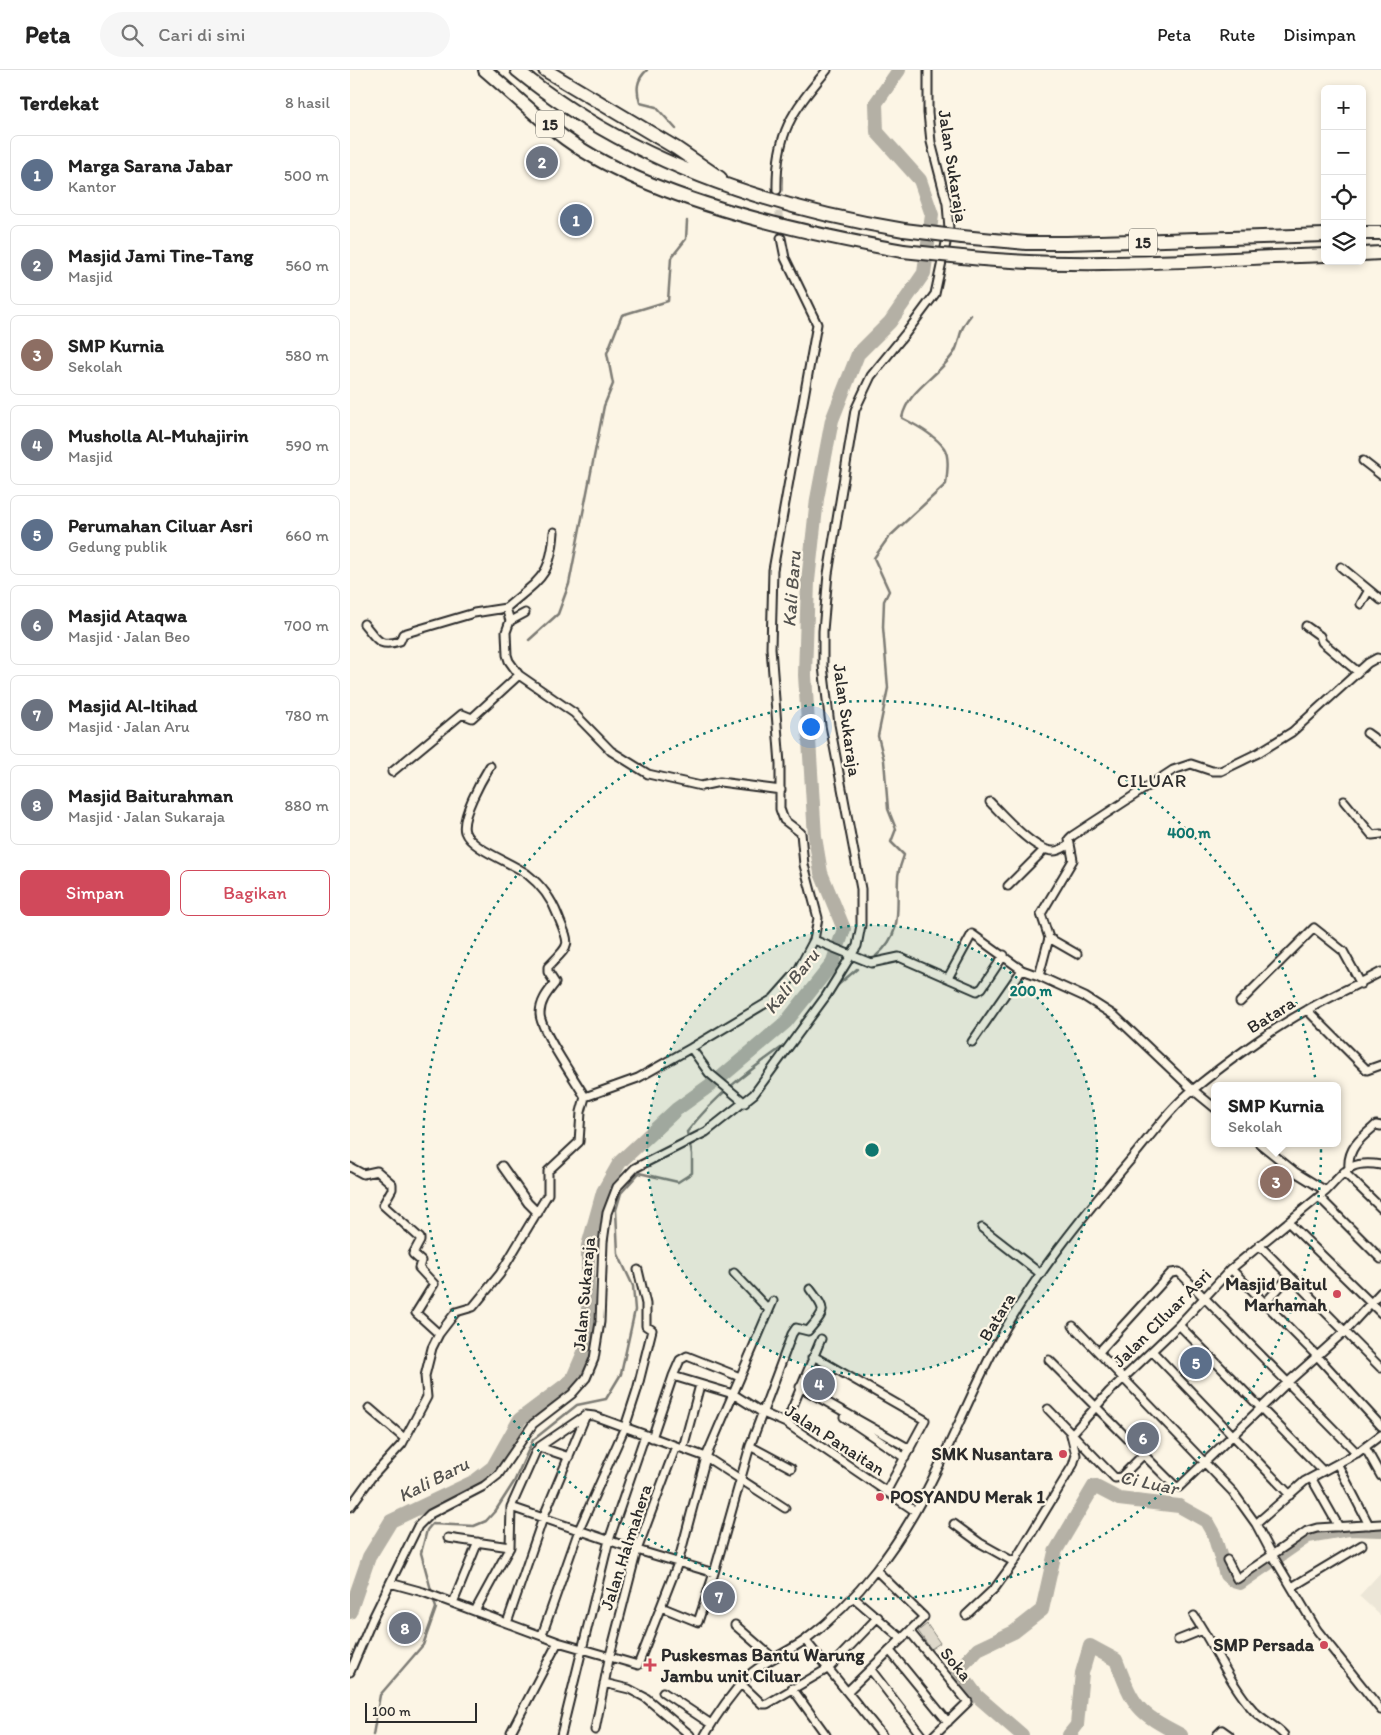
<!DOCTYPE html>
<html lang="id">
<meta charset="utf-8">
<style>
body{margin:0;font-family:Itim,sans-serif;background:#f6f6f6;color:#222}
.controls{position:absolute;right:15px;top:15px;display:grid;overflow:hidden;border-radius:8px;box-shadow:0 2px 8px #0003}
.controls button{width:45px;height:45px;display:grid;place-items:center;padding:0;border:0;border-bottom:1px solid #e0e0e0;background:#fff;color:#222;font:25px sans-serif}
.scale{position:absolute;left:15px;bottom:12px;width:112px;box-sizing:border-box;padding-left:5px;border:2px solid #2b2b2b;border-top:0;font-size:14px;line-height:18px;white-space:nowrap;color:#2b2b2b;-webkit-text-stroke:4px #fcf5e5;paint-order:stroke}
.you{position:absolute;left:460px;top:656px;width:18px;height:18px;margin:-12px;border:4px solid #fff;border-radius:50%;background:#1a73e8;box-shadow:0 0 0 8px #1a73e833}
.badge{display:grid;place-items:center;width:32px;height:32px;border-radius:50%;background:#d1495b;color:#fff;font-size:16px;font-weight:700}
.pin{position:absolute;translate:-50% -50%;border:2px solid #fff;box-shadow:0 1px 5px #0006}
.popup{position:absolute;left:861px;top:1012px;width:130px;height:65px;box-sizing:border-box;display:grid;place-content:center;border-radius:8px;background:#fff;filter:drop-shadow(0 1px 4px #0005);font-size:16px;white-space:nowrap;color:#767676}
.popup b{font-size:19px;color:#222}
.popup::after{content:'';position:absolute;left:50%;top:100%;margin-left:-10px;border:10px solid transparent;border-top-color:#fff}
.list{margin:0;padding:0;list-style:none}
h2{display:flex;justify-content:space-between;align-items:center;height:65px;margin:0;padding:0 20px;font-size:21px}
h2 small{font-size:16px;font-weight:400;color:#767676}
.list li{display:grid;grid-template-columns:32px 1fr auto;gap:15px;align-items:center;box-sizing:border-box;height:80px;margin:0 10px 10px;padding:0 10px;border:1px solid #e0e0e0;border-radius:8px}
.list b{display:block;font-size:19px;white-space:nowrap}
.list p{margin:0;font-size:16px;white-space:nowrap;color:#767676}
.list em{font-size:16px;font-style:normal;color:#767676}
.actions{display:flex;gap:10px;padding:15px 20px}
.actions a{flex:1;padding:11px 0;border:1px solid #d1495b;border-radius:8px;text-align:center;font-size:18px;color:#d1495b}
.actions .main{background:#d1495b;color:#fff}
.icon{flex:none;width:28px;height:28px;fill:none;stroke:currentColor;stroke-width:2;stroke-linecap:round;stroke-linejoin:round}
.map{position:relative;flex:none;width:1031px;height:1665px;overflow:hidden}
header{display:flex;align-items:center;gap:30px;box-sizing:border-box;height:70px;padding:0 25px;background:#fff;border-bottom:1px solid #e0e0e0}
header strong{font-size:24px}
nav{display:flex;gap:28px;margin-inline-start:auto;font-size:18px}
.search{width:350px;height:45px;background:#f6f6f6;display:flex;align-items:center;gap:12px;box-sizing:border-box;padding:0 18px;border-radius:28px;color:#767676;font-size:19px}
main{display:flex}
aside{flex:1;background:#fff}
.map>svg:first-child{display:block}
.built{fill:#ece6d7}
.green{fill:#ded8ca;stroke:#84827a}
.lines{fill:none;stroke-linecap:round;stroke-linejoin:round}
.stream{stroke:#7d7b74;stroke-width:2.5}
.river{stroke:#b4b0a5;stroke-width:14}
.minor-tunnel{stroke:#d2cdc0;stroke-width:7;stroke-dasharray:7 3.5;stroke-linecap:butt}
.minor-casing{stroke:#2b2b2b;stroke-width:11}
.motorway-casing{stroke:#2b2b2b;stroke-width:16}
.minor{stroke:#fcf5e5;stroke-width:7}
.motorway{stroke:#fcf5e5;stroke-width:12}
.motorway-bridge-casing{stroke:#2b2b2b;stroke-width:16;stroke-linecap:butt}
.motorway-bridge{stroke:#fcf5e5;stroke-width:12}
.ring{fill:none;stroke:#0f766e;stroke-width:2.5;stroke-dasharray:2.5 5}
.poi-dot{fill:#d1495b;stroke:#fcf5e5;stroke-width:2}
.labels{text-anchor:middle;stroke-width:4.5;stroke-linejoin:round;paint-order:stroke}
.shield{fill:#fcf5e5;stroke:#6a6863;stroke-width:1}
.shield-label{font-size:16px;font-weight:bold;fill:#2b2b2b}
.street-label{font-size:18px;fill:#2b2b2b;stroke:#fcf5e5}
.poi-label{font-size:18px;font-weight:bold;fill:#2b2b2b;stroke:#fcf5e5;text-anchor:end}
.water-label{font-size:19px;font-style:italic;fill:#545350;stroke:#fcf5e5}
.neighbourhood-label{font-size:19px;letter-spacing:1px;fill:#2b2b2b;stroke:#fcf5e5}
.centre{fill:#0f766e;stroke:#fcf5e5;stroke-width:2.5}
.ring-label{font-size:15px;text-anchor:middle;font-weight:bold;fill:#0f766e;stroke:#fcf5e5;stroke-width:4.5;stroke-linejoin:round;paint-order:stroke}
</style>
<header>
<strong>Peta</strong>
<div class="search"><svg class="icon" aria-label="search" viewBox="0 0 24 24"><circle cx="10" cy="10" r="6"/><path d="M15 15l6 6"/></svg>Cari di sini</div>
<nav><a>Peta</a><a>Rute</a><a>Disimpan</a></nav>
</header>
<main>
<aside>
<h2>Terdekat<small>8 hasil</small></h2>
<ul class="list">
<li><span class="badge" style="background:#5c6f8a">1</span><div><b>Marga Sarana Jabar</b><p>Kantor</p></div><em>500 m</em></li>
<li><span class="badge" style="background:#6b7280">2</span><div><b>Masjid Jami Tine-Tang</b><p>Masjid</p></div><em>560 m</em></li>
<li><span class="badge" style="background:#8d6e63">3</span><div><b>SMP Kurnia</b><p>Sekolah</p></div><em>580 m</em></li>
<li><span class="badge" style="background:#6b7280">4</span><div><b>Musholla Al-Muhajirin</b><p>Masjid</p></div><em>590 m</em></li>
<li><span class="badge" style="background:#5c6f8a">5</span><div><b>Perumahan Ciluar Asri</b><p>Gedung publik</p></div><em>660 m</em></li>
<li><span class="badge" style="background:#6b7280">6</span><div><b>Masjid Ataqwa</b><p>Masjid · Jalan Beo</p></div><em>700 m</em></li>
<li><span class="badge" style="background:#6b7280">7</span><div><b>Masjid Al-Itihad</b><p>Masjid · Jalan Aru</p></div><em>780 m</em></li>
<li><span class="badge" style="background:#6b7280">8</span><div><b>Masjid Baiturahman</b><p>Masjid · Jalan Sukaraja</p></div><em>880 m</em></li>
</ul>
<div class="actions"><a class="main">Simpan</a><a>Bagikan</a></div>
</aside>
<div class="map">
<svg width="1031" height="1665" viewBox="0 0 1031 1665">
<rect width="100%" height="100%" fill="#fcf5e5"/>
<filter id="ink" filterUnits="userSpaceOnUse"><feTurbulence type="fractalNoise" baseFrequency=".02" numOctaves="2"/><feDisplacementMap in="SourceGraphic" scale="10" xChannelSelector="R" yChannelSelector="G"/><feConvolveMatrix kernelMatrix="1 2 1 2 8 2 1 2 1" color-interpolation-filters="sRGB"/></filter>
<g filter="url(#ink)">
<path class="built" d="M 1031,1502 L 1031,1546 L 1009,1526 Z"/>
<path class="green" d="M 577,1554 L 590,1573 L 581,1579 L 568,1561 Z"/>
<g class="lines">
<path class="stream" d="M 297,0 C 286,10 286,20 290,33 L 306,37 L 326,59
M 179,570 L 208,544 L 219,514 L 254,336 L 263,314 L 257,283 L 272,245 L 318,231 L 321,188 L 336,169 L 337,151
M 526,886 C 554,862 546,840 548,808 C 548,800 552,792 554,785 L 541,772 L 546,759 L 538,739 L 534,690 L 528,666 L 538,618 L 533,557 L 534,531 L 539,521 L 524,488 L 538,468 L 596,414 C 597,404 600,387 594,378 C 585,365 566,355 552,348 C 557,320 591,305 605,281 C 608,275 609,268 611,262 C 613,256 617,250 621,245
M 488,915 L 507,899
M 443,966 L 452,950
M 248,1137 L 266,1140
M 23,1665 L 30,1625 L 73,1575 L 86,1538 L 71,1483 L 77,1460 L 82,1454 L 124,1456 L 136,1451 L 146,1440 L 164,1412 L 183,1370 L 227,1335 L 256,1329 L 271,1304 L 285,1240 L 283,1216 L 268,1184 L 266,1140 L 271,1123 L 289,1103 L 328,1112 L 342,1103 L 342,1084 L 337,1062 C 365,1025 401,999 438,973"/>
<path class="river" d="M 0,1542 L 19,1487 L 41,1451 L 125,1411 L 143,1397 L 170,1349 L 222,1310 L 238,1273 L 238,1176 L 253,1122 L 270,1092 L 327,1039 L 370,1008 L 436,952 L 482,894 L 494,859 L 471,803 L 465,767 L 455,605 L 458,511 L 467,429 L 482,350 L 508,284 L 540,252 L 574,203 L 582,145 L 570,110 L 527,62 L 526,33 L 549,0
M 672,1665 L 627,1626 L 608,1600 L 628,1579 L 664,1562 L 692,1540 L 705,1482 L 744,1416 L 769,1429 L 829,1436 L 856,1451 L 864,1465 L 876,1505 L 883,1511 L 890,1513 L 958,1466 L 999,1459 L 1031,1460
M 719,1665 L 727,1655 L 732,1603 L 740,1576 L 766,1590 C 784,1637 786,1642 831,1665"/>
<path class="minor-tunnel" d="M 428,131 L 431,168"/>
<defs>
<path id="minor" d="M 427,120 C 426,63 441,43 477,0
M 1013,391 L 1031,405
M 991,497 L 1019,520
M 1011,534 L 1019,520 L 1031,530
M 156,538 C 188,510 201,508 204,462
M 175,543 L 160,551 L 156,562 L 157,585 L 159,591 L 169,605 L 224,643 L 261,681 L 298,704 L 351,716 L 370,712 L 431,720
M 14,554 C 27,569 28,578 50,571 L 53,564 L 124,543 L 156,538 L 160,551
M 956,556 L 970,566 L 972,572 L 1008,602
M 1017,663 L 1031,673
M 140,696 C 132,709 110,748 115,762 C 121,779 161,792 177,804 C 191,815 202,830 208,846 C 221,877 221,873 198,897 L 198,902 L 205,913 C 198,922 190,931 190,944 C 190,960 226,1011 235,1027
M 42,702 L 112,644 L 122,648 L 169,605
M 994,731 L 1022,765 L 1031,764
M 640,732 C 653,745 685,782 704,781 C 709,781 715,777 719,775
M 658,816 L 695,779
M 699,868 L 727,884
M 464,870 L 521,893 L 549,887 L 627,921 L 632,918 L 654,885
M 598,908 L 622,864 L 672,900 L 689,906
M 890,932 L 964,858 L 993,881 L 1011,914
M 957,940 L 1017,1000 L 1031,995
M 622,972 L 672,900
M 341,978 L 359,1003 L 395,1033
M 865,1038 L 843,1020 L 765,946 L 735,927 L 689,906 L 699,868 L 691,844 L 723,790 L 719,769 L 722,766 L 823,700 L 841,694 L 862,701 L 871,701 L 908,683 L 942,662 L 1018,593 L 1027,588 L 1031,589
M 909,1073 L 945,1102 L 976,1121 C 996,1100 1000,1090 1031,1095
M 152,1096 L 178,1133 L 188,1143
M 0,1097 L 13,1104 L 27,1101 L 42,1114 L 42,1119 L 33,1135 L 70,1168 L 70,1171 L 63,1184 L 71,1191 L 69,1198 L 84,1214 L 66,1243 L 89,1264
M 999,1098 C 997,1078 1012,1067 1026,1055 L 1031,1056
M 994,1102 L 1031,1138
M 969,1127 L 1031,1189
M 938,1152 L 1031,1243
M 632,1158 L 691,1204
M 909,1175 L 1031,1298
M 881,1199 L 968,1287 L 1031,1356
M 384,1203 L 419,1240
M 915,1233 L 940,1206
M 829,1255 L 973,1401
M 723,1256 L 883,1422 L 906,1454 L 923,1486 L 967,1560 L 1031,1640
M 802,1281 L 940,1425
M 749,1282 L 821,1203 L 829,1202 L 1007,1383
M 462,1288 L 465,1287 L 575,1350 L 536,1422
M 699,1290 L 825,1416 L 829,1417 L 937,1313 L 995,1261 L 1031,1222
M 323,1306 L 330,1290 L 337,1286 L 390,1307
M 450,1317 L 560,1379
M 19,1338 L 54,1368
M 698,1339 L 765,1408 L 771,1407 L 794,1384
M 494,1347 L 555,1388
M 436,1353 L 471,1269
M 721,1365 L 759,1322 L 829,1255 L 881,1199 L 976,1121
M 302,1368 L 323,1306 L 383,1324 L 413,1343 L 436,1353 L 565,1441
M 400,1376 L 441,1398
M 189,1377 L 236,1345 L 244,1346 L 356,1387 L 435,1438
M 333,1378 L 350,1315
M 1016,1379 L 1031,1406
M 989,1397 L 1019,1455
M 963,1411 L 989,1457
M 0,1437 L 21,1408 L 52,1374 L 77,1327 L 75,1306 L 82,1278 L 89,1264 L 106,1242 L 123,1237 L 150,1204 L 198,1124 L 198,1101 L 229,1072 L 231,1042 L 235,1027 L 288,1008 L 341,978 L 423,929 L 447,902 L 464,870 L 468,848 L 454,795 L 451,763 L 434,750 L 430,739 L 430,694 L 421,578 L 423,500 L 467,254 L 435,188 L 431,168
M 161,1437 L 287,1480 L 364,1503 L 400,1376 L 442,1264 L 446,1258 L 458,1261 C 477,1239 476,1241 460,1219
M 604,1454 L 630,1473 L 664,1492
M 906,1454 L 955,1411 L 1007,1383 L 1031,1365
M 98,1468 L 160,1477
M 877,1490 L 887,1509 L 957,1461 L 967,1458 L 1031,1454
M 40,1513 L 73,1522 L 208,1572 L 288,1595 L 328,1493 L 356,1387 L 423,1231
M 942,1517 L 1012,1475
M 503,1527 L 552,1569
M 103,1533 L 128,1472
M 311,1537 L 348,1552 L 364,1503
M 125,1541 L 160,1477 L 161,1437 L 186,1381 L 189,1377 L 219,1387
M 616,1545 L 645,1518 L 664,1492 L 723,1395 L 726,1385 L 721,1365
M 844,1546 C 865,1577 879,1613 904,1641 C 913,1650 926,1656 934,1665
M 157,1553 L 193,1448 L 236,1345
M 385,1555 L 423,1588
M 560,1562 L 618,1632 L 584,1665
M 192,1565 L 229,1460 L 275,1357 L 287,1320 L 302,1260 L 296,1256 L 296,1234 L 288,1200
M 455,1570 L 532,1665
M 828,1570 L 853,1560
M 540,1581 L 598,1652
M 521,1600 L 571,1665
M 0,1602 L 22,1550 L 68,1456 L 80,1444 L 134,1416 L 148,1405 L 183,1354 L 222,1324 L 236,1308 L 244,1289 L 250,1252 L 253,1172 L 257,1143 L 267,1117 L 285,1098 L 356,1062 L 404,1024 L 476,926 L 507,876 L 511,855 L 511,819 L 480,655 L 473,596 L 473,561 L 478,504 L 505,340 L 521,306 L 556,263 L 585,224 L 599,159 L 597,134 L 581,72 L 578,43 L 578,0
M 254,1613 L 279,1619 L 296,1628 L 340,1665
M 391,1614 L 412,1634 L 417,1634 L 479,1598 L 528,1547
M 442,1618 L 476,1665
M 498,1621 L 574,1547 L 526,1500
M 313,1622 L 361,1654
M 245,1660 L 259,1589 L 287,1480 L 326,1376
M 161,1662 L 208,1572
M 211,1665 L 259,1470 L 295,1365
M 355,1665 C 367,1644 381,1624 398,1606 C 415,1590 437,1583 455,1570 C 482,1550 506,1526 526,1500 C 579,1434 606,1353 644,1279 C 681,1209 732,1147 782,1088 C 802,1064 821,1037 845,1018 C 880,990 917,962 957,940 C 981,926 1007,915 1031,902
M 867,1665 L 872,1660 L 879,1665"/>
<path id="motorway" d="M 135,0 C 162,23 188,48 216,69 C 299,129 452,163 553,181
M 167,0 C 277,90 415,137 554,160
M 195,0 L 326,78 L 370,108
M 1012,163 L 1031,163
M 612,167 L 676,173 L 717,173 L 975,165
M 1012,184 L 1031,183
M 612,187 C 732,200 855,189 975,185"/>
</defs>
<use href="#minor" class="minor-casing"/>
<use href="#motorway" class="motorway-casing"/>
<use href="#minor" class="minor"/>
<use href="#motorway" class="motorway"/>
<defs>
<path id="motorway-bridge" d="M 554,160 L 612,167
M 553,181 L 612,187"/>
</defs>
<use href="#motorway-bridge" class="motorway-bridge-casing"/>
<use href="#motorway-bridge" class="motorway-bridge"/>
</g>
</g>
<circle cx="522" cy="1080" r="225" fill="#0f766e" fill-opacity=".12"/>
<g class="ring">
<circle cx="522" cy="1080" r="225"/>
<circle cx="522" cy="1080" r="449"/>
</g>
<g class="poi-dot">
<circle cx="987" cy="1224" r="5"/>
<circle cx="713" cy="1384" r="5"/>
<circle cx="530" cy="1427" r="5"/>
<circle cx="974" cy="1575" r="5"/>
<path d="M297.5 1587.5h5v5h5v5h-5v5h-5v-5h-5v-5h5z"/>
</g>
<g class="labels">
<g class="shield">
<rect x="186" y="40.5" width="28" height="27" rx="4"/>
<rect x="779" y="158.5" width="28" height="27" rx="4"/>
</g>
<g class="shield-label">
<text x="200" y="60">15</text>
<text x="793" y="178">15</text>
</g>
<g class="street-label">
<text transform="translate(603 96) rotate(81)" y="6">Jalan Sukaraja</text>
<text transform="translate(497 650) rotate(82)" y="6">Jalan Sukaraja</text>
<text transform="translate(921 945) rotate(-32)" y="6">Batara</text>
<text transform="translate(234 1224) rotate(-85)" y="6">Jalan Sukaraja</text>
<text transform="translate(647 1247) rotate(-59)" y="6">Batara</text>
<text transform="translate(812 1248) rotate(-45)" y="6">Jalan CIluar Asri</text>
<text transform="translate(485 1370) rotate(33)" y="6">Jalan Panaitan</text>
<text transform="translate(276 1477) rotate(-72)" y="6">Jalan Halmahera</text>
<text transform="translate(606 1594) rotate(50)" y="6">Soka</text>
</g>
<g class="poi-label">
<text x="977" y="1220">Masjid Baitul<tspan x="977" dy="21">Marhamah</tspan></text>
<text x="703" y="1390">SMK Nusantara</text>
<text x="540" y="1433" text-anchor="start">POSYANDU Merak 1</text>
<text x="964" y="1581">SMP Persada</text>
<text x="311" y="1591" text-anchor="start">Puskesmas Bantu Warung<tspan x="311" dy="21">Jambu unit Ciluar</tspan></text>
</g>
<g class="water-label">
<text transform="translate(441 519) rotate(-86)" y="7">Kali Baru</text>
<text transform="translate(441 911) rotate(-52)" y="7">Kali Baru</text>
<text transform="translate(83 1409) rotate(-27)" y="7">Kali Baru</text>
<text transform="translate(799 1412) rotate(12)" y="7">Ci Luar</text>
</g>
<g class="neighbourhood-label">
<text x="802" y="717">CILUAR</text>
</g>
</g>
<circle cx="522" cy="1080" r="8" class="centre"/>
<g class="ring-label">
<text x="839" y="768">400 m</text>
<text x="681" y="926">200 m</text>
</g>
</svg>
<div class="controls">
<button>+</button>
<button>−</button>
<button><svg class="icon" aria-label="locate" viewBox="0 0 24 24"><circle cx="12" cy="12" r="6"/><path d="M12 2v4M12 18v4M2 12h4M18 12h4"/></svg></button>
<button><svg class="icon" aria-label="layers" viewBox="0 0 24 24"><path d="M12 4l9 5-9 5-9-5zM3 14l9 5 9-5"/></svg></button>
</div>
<div class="scale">100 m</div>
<div class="you"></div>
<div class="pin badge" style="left:226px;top:150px;background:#5c6f8a">1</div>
<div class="pin badge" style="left:192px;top:92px;background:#6b7280">2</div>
<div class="pin badge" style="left:926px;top:1112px;background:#8d6e63">3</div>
<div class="popup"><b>SMP Kurnia</b>Sekolah</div>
<div class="pin badge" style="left:469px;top:1314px;background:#6b7280">4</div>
<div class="pin badge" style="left:846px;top:1293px;background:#5c6f8a">5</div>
<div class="pin badge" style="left:793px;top:1368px;background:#6b7280">6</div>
<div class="pin badge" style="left:369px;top:1527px;background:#6b7280">7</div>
<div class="pin badge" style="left:55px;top:1558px;background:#6b7280">8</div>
</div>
</main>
